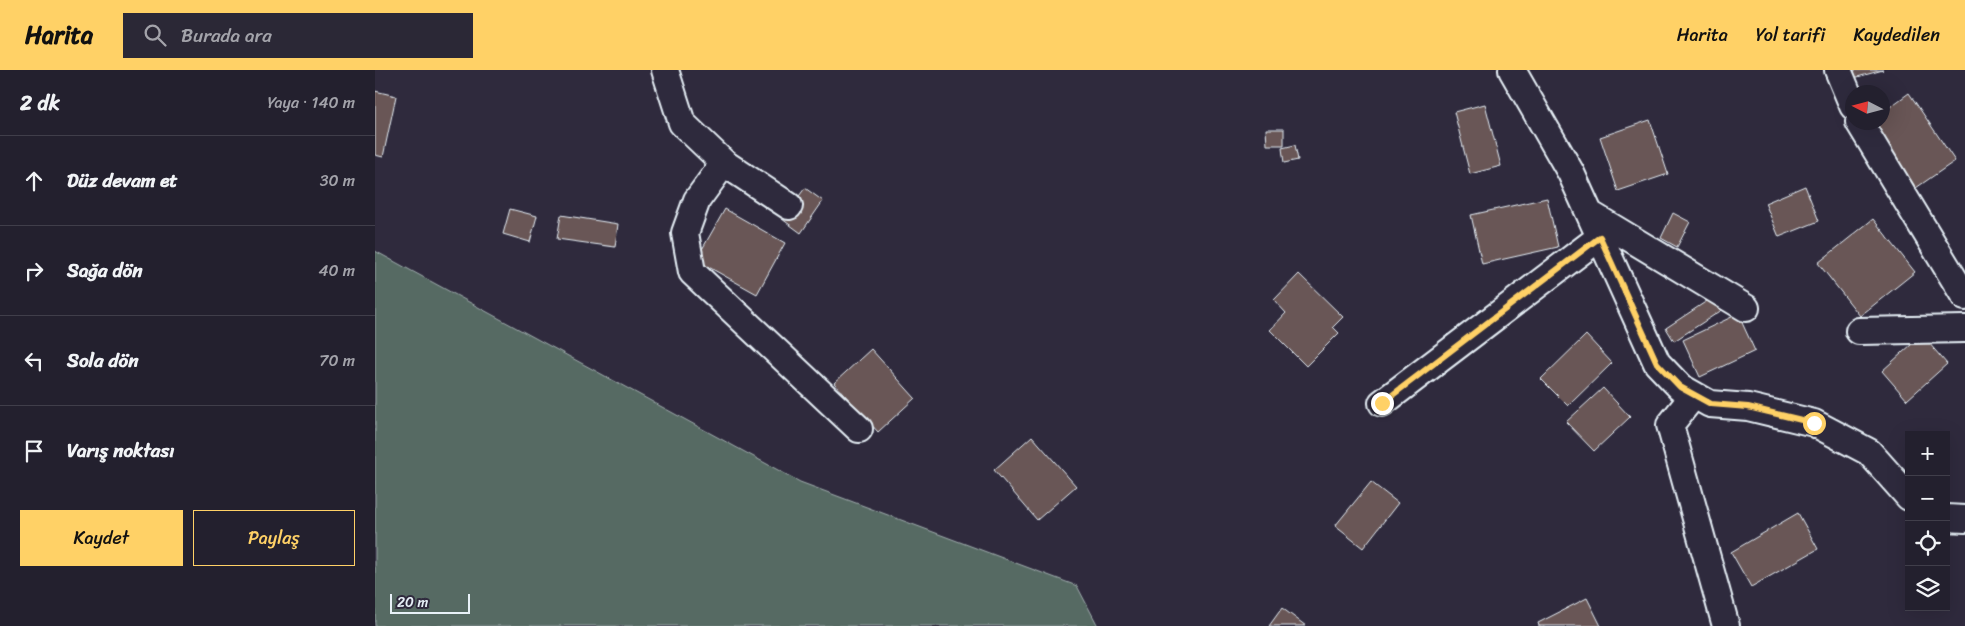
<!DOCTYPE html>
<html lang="tr">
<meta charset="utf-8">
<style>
body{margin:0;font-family:Sriracha,sans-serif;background:#2b2836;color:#f1f3f6}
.controls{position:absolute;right:15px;bottom:15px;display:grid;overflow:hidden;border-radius:0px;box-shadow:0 5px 20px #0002}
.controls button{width:45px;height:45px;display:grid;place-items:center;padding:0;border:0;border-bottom:1px solid #403e4a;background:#23202e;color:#f1f3f6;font:25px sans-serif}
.compass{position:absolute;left:1470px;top:15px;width:45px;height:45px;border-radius:50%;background:#23202e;box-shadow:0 5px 20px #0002;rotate:276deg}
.scale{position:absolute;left:15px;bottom:12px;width:80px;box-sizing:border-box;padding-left:5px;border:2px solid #e8f1f8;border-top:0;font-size:14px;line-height:18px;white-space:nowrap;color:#e8f1f8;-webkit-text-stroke:4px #2f2a3d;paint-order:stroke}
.stop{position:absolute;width:15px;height:15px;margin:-11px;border:4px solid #ffd166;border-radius:50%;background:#fff}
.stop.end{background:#ffd166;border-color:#fff;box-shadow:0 1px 5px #0008}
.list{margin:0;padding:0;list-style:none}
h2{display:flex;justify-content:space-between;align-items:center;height:65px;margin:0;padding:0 20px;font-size:21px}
h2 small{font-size:16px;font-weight:400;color:#a3a3aa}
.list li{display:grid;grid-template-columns:32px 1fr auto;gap:15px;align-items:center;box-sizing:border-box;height:90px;padding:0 20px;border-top:1px solid #403e4a}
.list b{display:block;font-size:19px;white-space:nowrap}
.list em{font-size:16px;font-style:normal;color:#a3a3aa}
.actions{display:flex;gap:10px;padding:15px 20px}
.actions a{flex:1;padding:11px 0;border:1px solid #ffd166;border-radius:0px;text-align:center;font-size:18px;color:#ffd166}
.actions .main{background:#ffd166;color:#111}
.icon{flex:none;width:28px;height:28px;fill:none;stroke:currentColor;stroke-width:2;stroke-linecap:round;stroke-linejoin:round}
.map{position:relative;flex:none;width:1590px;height:556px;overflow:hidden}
header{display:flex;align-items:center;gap:30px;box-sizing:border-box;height:70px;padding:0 25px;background:#ffd166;color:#111}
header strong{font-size:24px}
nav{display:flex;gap:28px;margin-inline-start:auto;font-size:18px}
.search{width:350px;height:45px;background:#2b2836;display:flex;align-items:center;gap:12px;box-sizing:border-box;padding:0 18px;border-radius:0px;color:#a3a3aa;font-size:19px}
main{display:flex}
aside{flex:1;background:#23202e}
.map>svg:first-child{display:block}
.green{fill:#576a64;stroke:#a0aeae}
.building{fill:#695756;stroke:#e8f1f8}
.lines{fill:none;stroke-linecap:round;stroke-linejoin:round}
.street-casing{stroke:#e8f1f8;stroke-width:30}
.street{stroke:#2f2a3d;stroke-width:26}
.route{stroke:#ffd166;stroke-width:6}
</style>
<header>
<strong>Harita</strong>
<div class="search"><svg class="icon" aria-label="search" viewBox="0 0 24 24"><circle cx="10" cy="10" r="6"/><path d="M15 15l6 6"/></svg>Burada ara</div>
<nav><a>Harita</a><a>Yol tarifi</a><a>Kaydedilen</a></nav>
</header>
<main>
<aside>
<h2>2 dk<small>Yaya · 140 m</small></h2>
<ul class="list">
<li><svg class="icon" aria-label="ahead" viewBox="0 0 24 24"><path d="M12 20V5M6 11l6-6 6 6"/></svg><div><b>Düz devam et</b></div><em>30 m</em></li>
<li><svg class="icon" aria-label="right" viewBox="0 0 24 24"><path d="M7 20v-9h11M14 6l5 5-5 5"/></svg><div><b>Sağa dön</b></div><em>40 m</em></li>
<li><svg class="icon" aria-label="left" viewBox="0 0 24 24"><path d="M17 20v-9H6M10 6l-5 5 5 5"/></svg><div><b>Sola dön</b></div><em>70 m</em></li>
<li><svg class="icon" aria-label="arrive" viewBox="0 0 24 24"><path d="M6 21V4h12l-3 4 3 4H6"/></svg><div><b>Varış noktası</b></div></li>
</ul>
<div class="actions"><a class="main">Kaydet</a><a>Paylaş</a></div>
</aside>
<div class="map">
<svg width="1590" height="556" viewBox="0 0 1590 556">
<rect width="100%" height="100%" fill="#2f2a3d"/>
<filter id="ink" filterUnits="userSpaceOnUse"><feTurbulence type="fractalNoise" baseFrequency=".02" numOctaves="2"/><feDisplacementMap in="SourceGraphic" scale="10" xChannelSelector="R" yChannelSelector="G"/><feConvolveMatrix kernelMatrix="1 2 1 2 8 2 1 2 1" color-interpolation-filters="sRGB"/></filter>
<g filter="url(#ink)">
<path class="green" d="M 0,181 L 425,412 L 702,516 L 723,556 L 0,556 Z"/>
<path class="building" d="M 1473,0 L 1508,0 L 1475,9 Z
M 0,21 L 21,26 L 8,87 L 0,85 Z
M 1534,23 L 1580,91 L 1538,120 L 1492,52 L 1508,52 L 1508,42 Z
M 1110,34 L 1126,96 L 1095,104 L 1079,42 Z
M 1275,50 L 1293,104 L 1243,121 L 1225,67 Z
M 891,59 L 909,59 L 909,75 L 892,75 Z
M 920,75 L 923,90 L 909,93 L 907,78 Z
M 1430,116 L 1444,151 L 1404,167 L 1390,133 Z
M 430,118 L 448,131 L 426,163 L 407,149 Z
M 1172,128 L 1183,177 L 1107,194 L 1096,145 Z
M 135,139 L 162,146 L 155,172 L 128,164 Z
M 350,139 L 410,173 L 382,224 L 321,190 Z
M 1298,143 L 1315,152 L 1302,177 L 1286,168 Z
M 186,145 L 243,154 L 240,177 L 182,169 Z
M 1498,149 L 1540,202 L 1485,246 L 1443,193 Z
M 924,204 L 968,247 L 958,257 L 964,263 L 931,296 L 895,260 L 911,243 L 899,230 Z
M 1338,227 L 1347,240 L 1299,271 L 1291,258 Z
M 1363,244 L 1380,281 L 1325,307 L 1308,270 Z
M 1211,265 L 1237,293 L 1193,336 L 1166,309 Z
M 1547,265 L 1572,294 L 1532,330 L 1507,301 Z
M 496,279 L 540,328 L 503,362 L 459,313 Z
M 1228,318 L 1255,347 L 1219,381 L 1191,352 Z
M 657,366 L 701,416 L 662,450 L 619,400 Z
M 996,412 L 1023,433 L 988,478 L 960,456 Z
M 1423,443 L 1443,479 L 1376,517 L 1356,482 Z
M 1212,528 L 1226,556 L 1164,556 L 1163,553 Z
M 907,538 L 931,556 L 894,556 Z"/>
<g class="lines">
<defs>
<path id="street" d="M 290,0 L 307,53 L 349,93 L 414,136
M 1137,0 L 1196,103 L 1282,293 L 1305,317 L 1335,334 L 1373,337 L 1439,353 L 1494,382 L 1534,427
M 1463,0 L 1478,36
M 1484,52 L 1590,227
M 349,93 L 322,130 L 310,163 L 317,202 L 484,359
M 1215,144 L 1371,238
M 1484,261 L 1590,259
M 1319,325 L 1295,355 L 1351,556
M 1007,333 L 1225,167
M 1571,448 L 1590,449"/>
</defs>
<use href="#street" class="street-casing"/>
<use href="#street" class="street"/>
</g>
</g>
<g class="lines" filter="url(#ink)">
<path class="route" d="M 1007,333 L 1225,167 L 1282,293 L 1305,317 L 1336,334 L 1373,337 L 1439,353"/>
</g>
</svg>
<div class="controls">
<button>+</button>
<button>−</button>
<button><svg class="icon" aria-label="locate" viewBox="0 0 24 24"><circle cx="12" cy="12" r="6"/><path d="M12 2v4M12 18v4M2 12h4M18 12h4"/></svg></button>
<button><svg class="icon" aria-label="layers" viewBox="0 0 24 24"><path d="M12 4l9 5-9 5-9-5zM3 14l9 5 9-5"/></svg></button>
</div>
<svg class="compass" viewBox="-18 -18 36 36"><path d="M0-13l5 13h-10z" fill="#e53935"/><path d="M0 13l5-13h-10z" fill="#a3a3aa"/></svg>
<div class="scale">20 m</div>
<div class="stop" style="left:1439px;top:353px"></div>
<div class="stop end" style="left:1007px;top:333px"></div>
</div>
</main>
